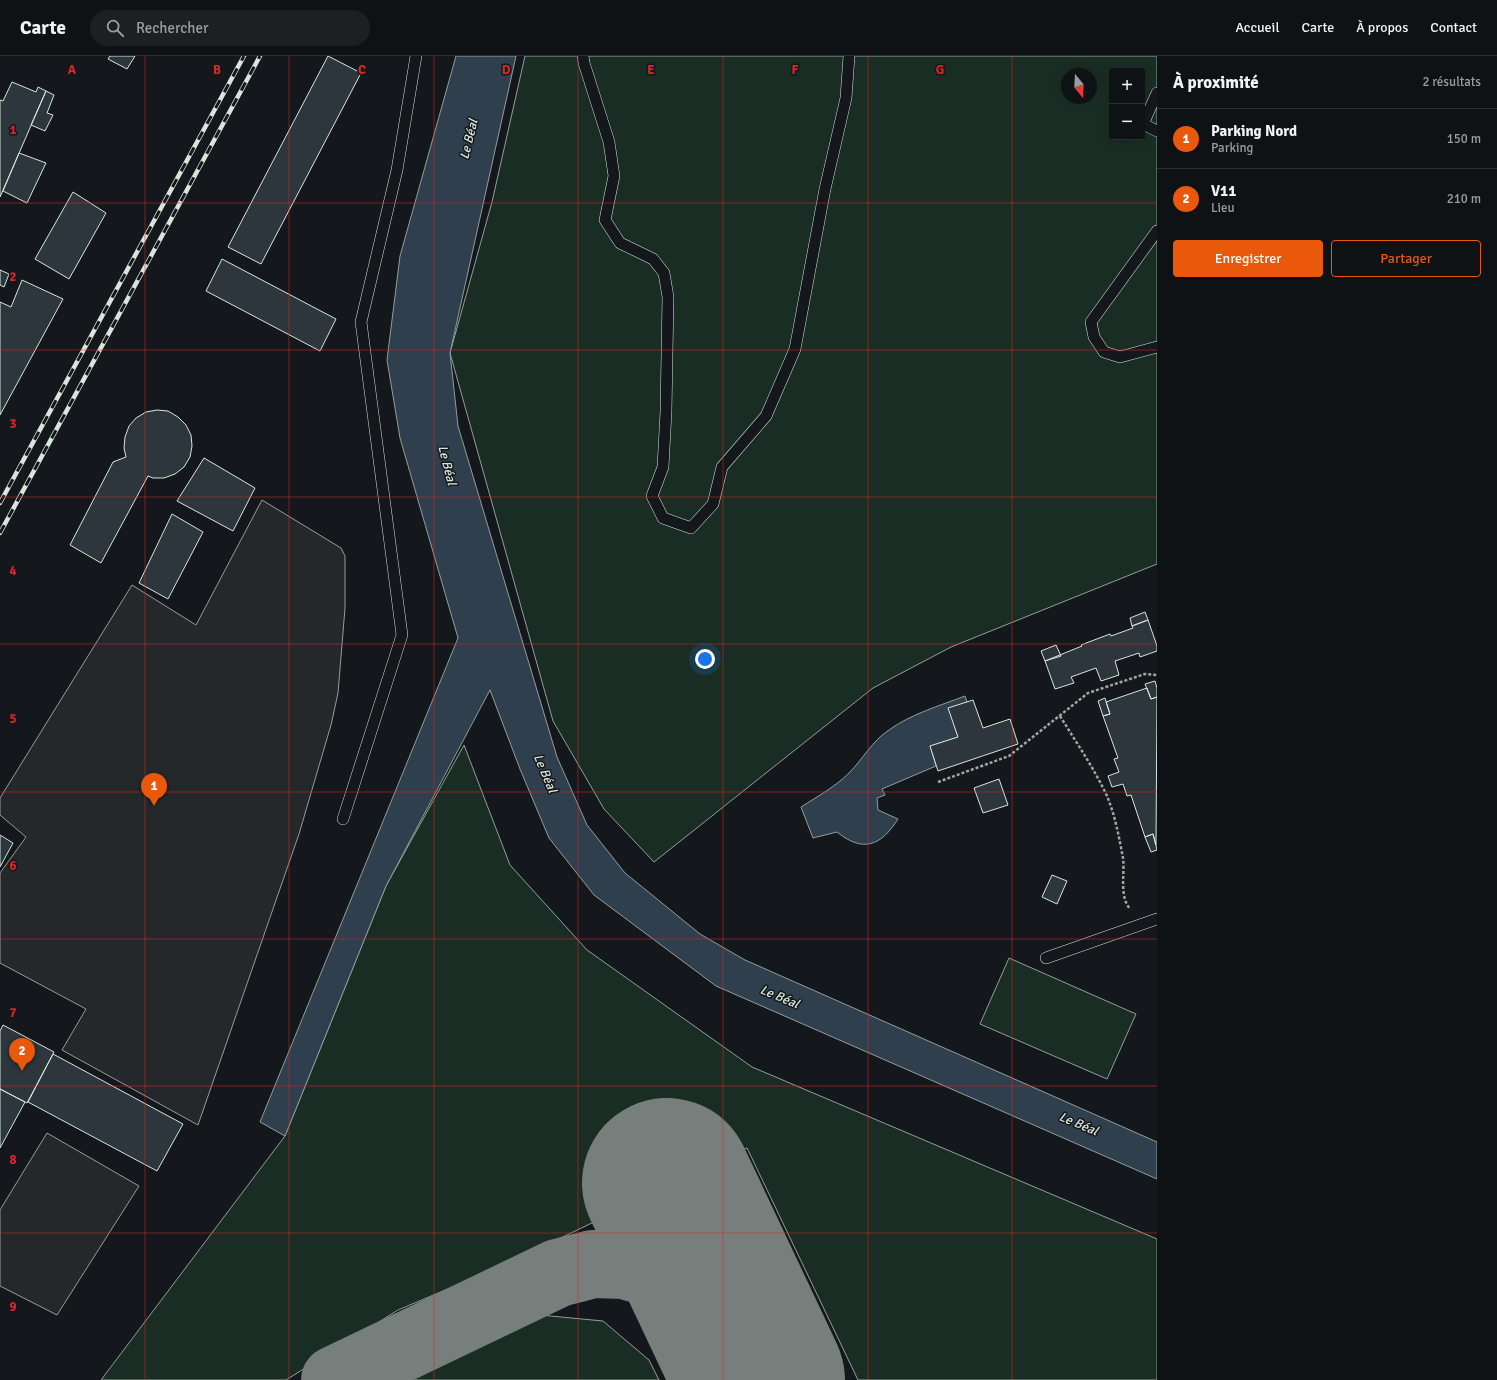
<!DOCTYPE html>
<html lang="fr">
<meta charset="utf-8">
<style>
body{margin:0;font-family:Signika,sans-serif;background:#1d2022;color:#f1f3f6}
.controls{position:absolute;right:12px;top:12px;display:grid;overflow:hidden;border-radius:4px;box-shadow:0 2px 10px #0003}
.controls button{width:36px;height:36px;display:grid;place-items:center;padding:0;border:0;border-bottom:1px solid #2f3234;background:#0f1215;color:#f1f3f6;font:20px sans-serif}
.compass{position:absolute;left:1061px;top:12px;width:36px;height:36px;border-radius:50%;background:#0f1215;box-shadow:0 2px 10px #0003;rotate:162deg}
.you{position:absolute;left:705px;top:603px;width:14px;height:14px;margin:-10px;border:3px solid #fff;border-radius:50%;background:#1a73e8;box-shadow:0 0 0 6px #1a73e833}
.badge{display:grid;place-items:center;width:26px;height:26px;border-radius:50%;background:#ea580c;color:#fff;font-size:13px;font-weight:700}
.pin{position:absolute;translate:-50% -33px;filter:drop-shadow(0 1px 2px #0008)}
.pin::after{content:'';position:absolute;top:21px;width:14px;height:12px;background:inherit;clip-path:polygon(0 0,100% 0,50% 100%)}
.list{margin:0;padding:0;list-style:none}
h2{display:flex;justify-content:space-between;align-items:center;height:52px;margin:0;padding:0 16px;font-size:17px}
h2 small{font-size:13px;font-weight:400;color:#9b9ea0}
.list li{display:grid;grid-template-columns:26px 1fr auto;gap:12px;align-items:center;box-sizing:border-box;height:60px;padding:0 16px;border-top:1px solid #2f3234}
.list b{display:block;font-size:15px;white-space:nowrap}
.list p{margin:0;font-size:13px;white-space:nowrap;color:#9b9ea0}
.list em{font-size:13px;font-style:normal;color:#9b9ea0}
.actions{display:flex;gap:8px;padding:12px 16px}
.actions a{flex:1;padding:9px 0;border:1px solid #ea580c;border-radius:4px;text-align:center;font-size:14px;color:#ea580c}
.actions .main{background:#ea580c;color:#fff}
.icon{flex:none;width:22px;height:22px;fill:none;stroke:currentColor;stroke-width:2;stroke-linecap:round;stroke-linejoin:round}
.map{position:relative;flex:none;width:1157px;height:1324px;overflow:hidden}
header{display:flex;align-items:center;gap:24px;box-sizing:border-box;height:56px;padding:0 20px;background:#0f1215;border-bottom:1px solid #2f3234}
header strong{font-size:19px}
nav{display:flex;gap:22px;margin-inline-start:auto;font-size:14px}
.search{width:280px;height:36px;background:#1d2022;display:flex;align-items:center;gap:10px;box-sizing:border-box;padding:0 14px;border-radius:22px;color:#9b9ea0;font-size:15px}
main{display:flex}
aside{flex:1;background:#0f1215}
.map>svg:first-child{display:block}
.green{fill:#1a2d24;stroke:#939e99;fill-rule:evenodd}
.parking{fill:#24282b;stroke:#939e99}
.water{fill:#2f3f4d;stroke:#939e99}
.lines{fill:none;stroke-linecap:round;stroke-linejoin:round}
.taxiway{stroke:#767f7c;stroke-width:68}
.runway{stroke:#767f7c;stroke-width:170}
.building{fill:#2c363c;stroke:#d8e6dc}
.service-casing{stroke:#d8e6dc;stroke-width:12}
.path{stroke:#9da8a2;stroke-width:2.5;stroke-dasharray:3 2;stroke-linecap:butt}
.service{stroke:#14181c;stroke-width:11}
.rail-casing{stroke:#d8e6dc;stroke-width:4.5}
.rail{stroke:#14181c;stroke-width:3;stroke-dasharray:9;stroke-linecap:butt}
.grid{fill:none;stroke:#d62828;stroke-width:1;stroke-opacity:0.55}
.labels{text-anchor:middle;stroke-width:3;stroke-linejoin:round;paint-order:stroke}
.water-label{font-size:13px;font-style:italic;fill:#d8e6dc;stroke:#14181c}
.grid-label{font-size:13px;text-anchor:middle;font-weight:bold;fill:#d62828;stroke:#14181c;stroke-width:3;stroke-linejoin:round;paint-order:stroke}
</style>
<header>
<strong>Carte</strong>
<div class="search"><svg class="icon" aria-label="search" viewBox="0 0 24 24"><circle cx="10" cy="10" r="6"/><path d="M15 15l6 6"/></svg>Rechercher</div>
<nav><a>Accueil</a><a>Carte</a><a>À propos</a><a>Contact</a></nav>
</header>
<main>
<div class="map">
<svg width="1157" height="1324" viewBox="0 0 1157 1324">
<rect width="100%" height="100%" fill="#14181c"/>
<path class="green" d="M 525,0 L 1157,0 L 1157,508 L 951,591 L 873,632 L 654,806 L 604,753 L 553,665 L 450,297 L 492,146 ZM 1112,15 L 1142,15 L 1142,81 L 1112,81 ZM 1067,18 L 1091,18 L 1091,42 L 1067,42 Z
M 464,689 L 510,809 L 587,894 L 752,1011 L 1157,1183 L 1157,1324 L 858,1324 L 747,1092 L 509,1207 L 398,1254 L 286,1324 L 101,1324 L 285,1080 L 386,830 Z
M 1009,902 L 1136,958 L 1107,1023 L 980,968 Z
M 540,1259 L 603,1265 L 649,1304 L 659,1324 L 394,1324 Z"/>
<path class="parking" d="M 262,444 L 341,492 L 345,500 L 345,552 L 338,637 L 331,669 L 299,778 L 198,1069 L 62,994 L 86,953 L 0,907 L 0,817 L 26,781 L 0,759 L 0,742 L 132,529 L 196,569 Z
M 47,1077 L 139,1130 L 57,1259 L 0,1230 L 0,1154 Z"/>
<path class="water" d="M 456,0 L 516,0 L 450,297 L 458,370 L 557,701 L 587,769 L 625,817 L 700,878 L 745,904 L 1157,1086 L 1157,1123 L 716,930 L 594,839 L 549,782 L 520,713 L 490,634 L 386,830 L 285,1080 L 260,1066 L 458,582 L 400,382 L 387,304 L 400,200 Z
M 965,640 L 967,646 L 949,653 L 958,681 L 930,690 L 936,710 L 882,733 L 885,739 L 877,742 L 878,754 L 898,763 C 881,790 863,797 837,776 L 813,782 L 801,751 C 818,740 835,731 849,717 C 863,703 872,685 889,674 C 911,658 939,650 965,640 Z"/>
<g class="lines">
<path class="taxiway" d="M 335,1324 L 558,1217 L 593,1208 L 624,1209 L 662,1219 L 696,1237 L 721,1262 L 752,1307"/>
<path class="runway" d="M 667,1127 L 760,1324"/>
</g>
<path class="building" d="M 110,0 L 135,0 L 127,13 L 108,3 Z
M 328,0 L 361,17 L 261,208 L 228,191 Z
M 12,26 L 36,36 L 38,31 L 46,35 L 0,141 L 0,44 L 3,45 Z
M 46,35 L 54,39 L 47,57 L 53,59 L 45,75 L 31,69 Z
M 19,97 L 46,107 L 27,147 L 3,135 Z
M 73,136 L 106,157 L 69,223 L 35,203 Z
M 222,203 L 336,263 L 320,295 L 206,235 Z
M 0,214 L 9,218 L 4,231 L 0,229 Z
M 22,224 L 63,243 L 0,359 L 0,246 L 11,251 Z
M 157,354 L 168,355 L 178,361 L 186,369 L 191,379 L 192,390 L 190,401 L 184,411 L 175,418 L 164,422 L 153,422 L 148,420 L 101,507 L 70,489 L 113,406 L 126,401 L 124,392 L 125,381 L 129,370 L 136,362 L 146,356 Z
M 204,402 L 255,432 L 233,475 L 177,445 Z
M 172,458 L 203,476 L 168,543 L 139,527 Z
M 1145,556 L 1148,564 L 1132,570 L 1130,562 Z
M 1148,564 L 1157,590 L 1157,595 L 1140,601 L 1139,597 L 1115,605 L 1119,619 L 1101,625 L 1096,612 L 1071,621 L 1074,627 L 1055,633 L 1045,605 L 1082,590 L 1081,589 L 1110,578 L 1111,580 L 1133,572 L 1132,570 Z
M 1056,589 L 1061,600 L 1045,605 L 1041,595 Z
M 1155,625 L 1157,632 L 1157,641 L 1151,643 L 1145,628 Z
M 1147,632 L 1151,643 L 1157,641 L 1156,789 L 1153,778 L 1145,781 L 1131,739 L 1127,740 L 1123,728 L 1112,731 L 1108,720 L 1119,716 L 1114,703 L 1118,702 L 1103,660 L 1110,658 L 1106,646 Z
M 1105,642 L 1110,658 L 1103,660 L 1098,645 Z
M 973,644 L 983,672 L 1010,663 L 1018,688 L 938,715 L 930,690 L 958,681 L 948,652 Z
M 999,723 L 1008,749 L 983,757 L 974,732 Z
M 1153,778 L 1157,794 L 1151,796 L 1145,781 Z
M 0,779 L 13,787 L 0,811 Z
M 1052,819 L 1067,825 L 1057,848 L 1042,841 Z
M 3,969 L 54,996 L 27,1047 L 0,1033 L 0,975 Z
M 53,998 L 183,1068 L 157,1115 L 28,1046 Z
M 0,1033 L 25,1046 L 0,1092 Z"/>
<g class="lines">
<defs>
<path id="service" d="M 583,0 L 584,7 L 609,86 L 614,120 L 605,164 L 620,187 L 653,203 L 664,217 L 668,241 L 666,355 L 663,411 L 652,440 L 663,462 L 691,472 L 713,448 L 722,411 L 766,360 L 795,293 L 825,133 L 846,42 L 849,0
M 1157,37 L 1143,68 L 1157,75
M 1157,175 L 1091,266 L 1094,281 L 1104,296 L 1120,301 L 1157,291
M 343,763 L 402,579 L 361,266 L 397,114 L 416,0
M 1046,902 L 1157,863"/>
</defs>
<use href="#service" class="service-casing"/>
<path class="path" d="M 1060,660 C 1076,686 1094,712 1107,740 C 1115,759 1119,781 1123,802 C 1125,817 1119,840 1130,853
M 938,726 L 1009,700 L 1088,637 L 1145,618 L 1157,619"/>
<use href="#service" class="service"/>
<defs>
<path id="rail" d="M 0,447 L 244,0
M 0,477 L 260,0"/>
</defs>
<use href="#rail" class="rail-casing"/>
<use href="#rail" class="rail"/>
</g>
<path class="grid" d="M 145,0 L 145,1324M 289,0 L 289,1324M 434,0 L 434,1324M 578,0 L 578,1324M 723,0 L 723,1324M 868,0 L 868,1324M 1012,0 L 1012,1324M 0,147 L 1157,147M 0,294 L 1157,294M 0,441 L 1157,441M 0,588 L 1157,588M 0,736 L 1157,736M 0,883 L 1157,883M 0,1030 L 1157,1030M 0,1177 L 1157,1177"/>
<g class="labels">
<g class="water-label">
<text transform="translate(468 83) rotate(-76)" y="5">Le Béal</text>
<text transform="translate(448 409) rotate(76)" y="5">Le Béal</text>
<text transform="translate(546 717) rotate(67)" y="5">Le Béal</text>
<text transform="translate(780 940) rotate(23)" y="5">Le Béal</text>
<text transform="translate(1079 1067) rotate(23)" y="5">Le Béal</text>
</g>
</g>
<g class="grid-label">
<text x="72" y="18">A</text>
<text x="217" y="18">B</text>
<text x="362" y="18">C</text>
<text x="506" y="18">D</text>
<text x="651" y="18">E</text>
<text x="795" y="18">F</text>
<text x="940" y="18">G</text>
<text x="13" y="78">1</text>
<text x="13" y="225">2</text>
<text x="13" y="372">3</text>
<text x="13" y="519">4</text>
<text x="13" y="667">5</text>
<text x="13" y="814">6</text>
<text x="13" y="961">7</text>
<text x="13" y="1108">8</text>
<text x="13" y="1255">9</text>
</g>
</svg>
<div class="controls">
<button>+</button>
<button>−</button>
</div>
<svg class="compass" viewBox="-18 -18 36 36"><path d="M0-13l5 13h-10z" fill="#e53935"/><path d="M0 13l5-13h-10z" fill="#9b9ea0"/></svg>
<div class="you"></div>
<div class="pin badge" style="left:154px;top:750px">1</div>
<div class="pin badge" style="left:22px;top:1015px">2</div>
</div>
<aside>
<h2>À proximité<small>2 résultats</small></h2>
<ul class="list">
<li><span class="badge">1</span><div><b>Parking Nord</b><p>Parking</p></div><em>150 m</em></li>
<li><span class="badge">2</span><div><b>V11</b><p>Lieu</p></div><em>210 m</em></li>
</ul>
<div class="actions"><a class="main">Enregistrer</a><a>Partager</a></div>
</aside>
</main>
